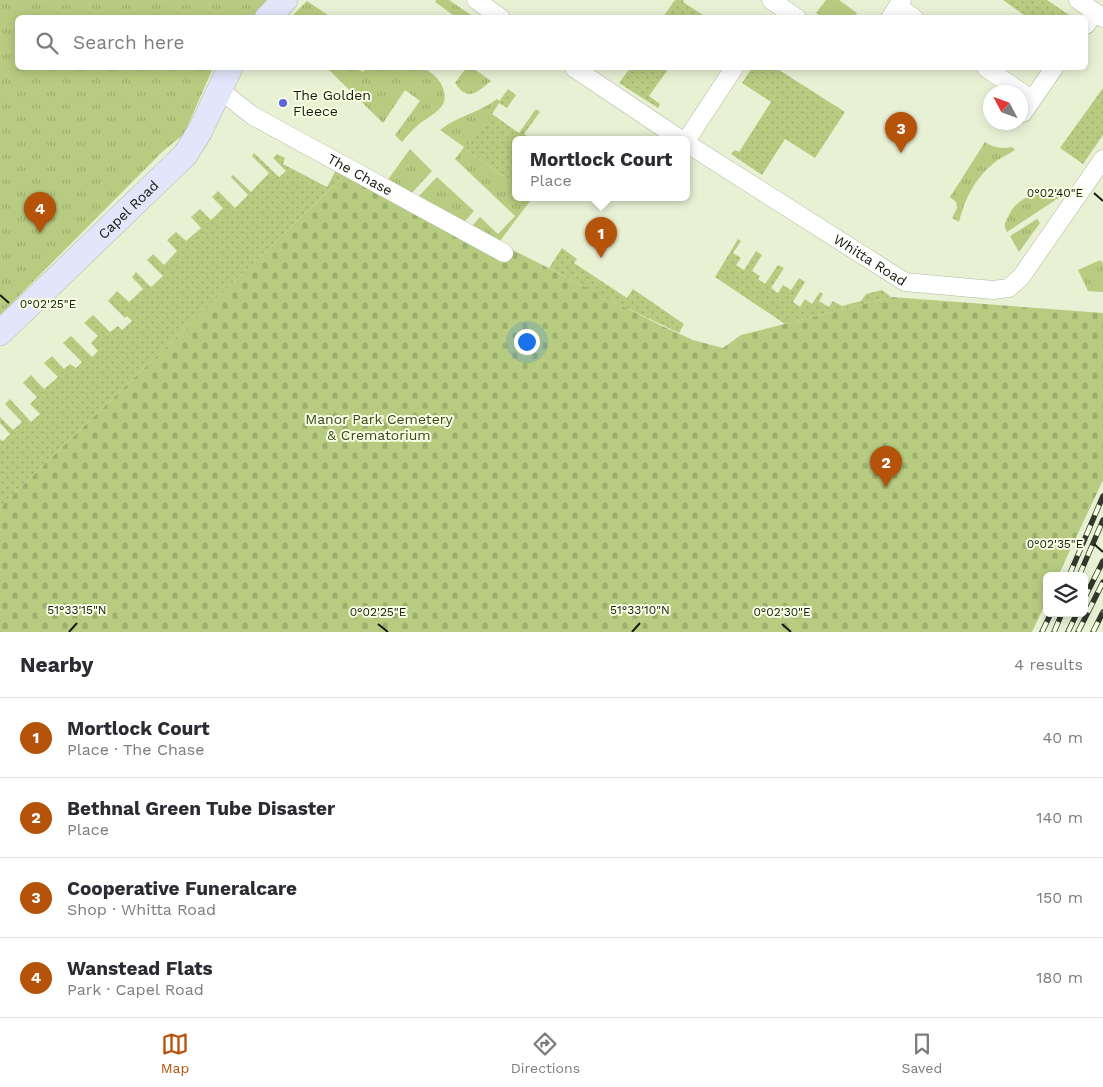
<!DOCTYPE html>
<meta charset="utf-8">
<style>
body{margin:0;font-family:"Work Sans",sans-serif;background:#f7f7f7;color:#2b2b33}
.controls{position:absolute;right:15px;bottom:15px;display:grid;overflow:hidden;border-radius:8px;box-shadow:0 2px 12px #0003}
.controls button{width:45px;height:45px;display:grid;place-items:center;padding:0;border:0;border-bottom:1px solid #e1e1e2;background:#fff;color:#2b2b33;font:25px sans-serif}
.compass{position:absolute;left:983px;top:85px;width:45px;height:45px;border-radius:50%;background:#fff;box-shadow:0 2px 12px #0003;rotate:311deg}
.you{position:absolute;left:526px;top:341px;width:18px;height:18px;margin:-12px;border:4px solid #fff;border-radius:50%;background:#1a73e8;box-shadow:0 0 0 8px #1a73e833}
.badge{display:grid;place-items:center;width:32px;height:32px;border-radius:50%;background:#b45309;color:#fff;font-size:16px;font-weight:700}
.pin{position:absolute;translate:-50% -41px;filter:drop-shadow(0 1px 2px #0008)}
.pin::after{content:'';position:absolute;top:26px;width:18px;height:15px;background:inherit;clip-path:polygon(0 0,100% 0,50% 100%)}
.popup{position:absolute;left:512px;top:136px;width:178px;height:65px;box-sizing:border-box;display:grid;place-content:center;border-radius:8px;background:#fff;filter:drop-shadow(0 1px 4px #0005);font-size:16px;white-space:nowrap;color:#7c7c81}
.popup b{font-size:19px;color:#2b2b33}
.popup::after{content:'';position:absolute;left:50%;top:100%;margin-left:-10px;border:10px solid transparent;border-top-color:#fff}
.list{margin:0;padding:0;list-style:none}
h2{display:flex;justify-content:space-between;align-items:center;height:65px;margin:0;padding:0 20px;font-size:21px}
h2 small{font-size:16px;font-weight:400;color:#7c7c81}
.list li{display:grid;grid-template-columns:32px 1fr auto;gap:15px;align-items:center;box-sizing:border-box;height:80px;padding:0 20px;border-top:1px solid #e1e1e2}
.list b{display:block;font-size:19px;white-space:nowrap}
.list p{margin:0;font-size:16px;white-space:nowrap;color:#7c7c81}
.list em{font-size:16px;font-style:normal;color:#7c7c81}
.icon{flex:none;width:28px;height:28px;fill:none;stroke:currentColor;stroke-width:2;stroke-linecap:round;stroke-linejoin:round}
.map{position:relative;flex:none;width:1103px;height:632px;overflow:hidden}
.search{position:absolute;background:#fff;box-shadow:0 2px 12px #0003;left:15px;right:15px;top:15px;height:55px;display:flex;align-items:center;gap:12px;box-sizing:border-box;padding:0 18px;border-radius:8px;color:#7c7c81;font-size:19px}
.sheet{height:385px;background:#fff}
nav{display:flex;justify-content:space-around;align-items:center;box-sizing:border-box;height:70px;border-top:1px solid #e1e1e2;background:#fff;font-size:14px;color:#7c7c81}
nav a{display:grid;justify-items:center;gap:2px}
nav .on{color:#b45309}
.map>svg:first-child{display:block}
.grass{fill:url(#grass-tufts)}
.cemetery{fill:url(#cemetery-stones)}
.garden{fill:url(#garden-dots)}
.pitch{fill:#b8cc81}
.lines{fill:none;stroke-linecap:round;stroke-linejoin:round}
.street-casing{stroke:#b2ba9f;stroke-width:19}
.secondary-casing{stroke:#b2ba9f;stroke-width:26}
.street{stroke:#fff;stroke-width:18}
.secondary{stroke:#e1e6fb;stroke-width:25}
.rail-casing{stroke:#34372b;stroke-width:5.5}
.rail{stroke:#f6ffe2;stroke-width:4;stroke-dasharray:11;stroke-linecap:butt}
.ticks{fill:none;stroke:#171910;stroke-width:2}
.poi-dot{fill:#5967de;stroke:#f6ffe2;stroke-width:2}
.labels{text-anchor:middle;stroke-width:4;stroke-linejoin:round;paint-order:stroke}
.poi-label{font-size:14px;fill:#171910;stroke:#f6ffe2;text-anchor:start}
.street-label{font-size:14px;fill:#171910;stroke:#f6ffe2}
.park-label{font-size:14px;fill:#3c451d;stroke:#f6ffe2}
.ticks-label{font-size:12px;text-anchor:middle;fill:#171910;stroke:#f6ffe2;stroke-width:4;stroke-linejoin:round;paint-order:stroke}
</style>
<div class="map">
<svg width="1103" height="632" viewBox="0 0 1103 632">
<defs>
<pattern id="grass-tufts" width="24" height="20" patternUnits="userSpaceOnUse" patternTransform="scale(1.25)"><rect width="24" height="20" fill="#b8cc81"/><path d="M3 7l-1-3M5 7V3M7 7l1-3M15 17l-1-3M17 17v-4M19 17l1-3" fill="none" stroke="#9daf6e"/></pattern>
<pattern id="cemetery-stones" width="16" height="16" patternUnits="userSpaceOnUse" patternTransform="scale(1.25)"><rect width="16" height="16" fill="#b8cc81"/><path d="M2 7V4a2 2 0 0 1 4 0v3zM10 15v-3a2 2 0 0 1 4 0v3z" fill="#9daf6e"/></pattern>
<pattern id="garden-dots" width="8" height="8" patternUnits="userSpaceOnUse" patternTransform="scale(1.25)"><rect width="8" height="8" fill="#b8cc81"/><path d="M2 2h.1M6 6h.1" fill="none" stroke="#9daf6e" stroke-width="1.8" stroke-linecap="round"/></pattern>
</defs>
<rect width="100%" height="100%" fill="#e9f1d5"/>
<path class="grass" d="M 0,0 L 271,0 L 253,17 L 18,18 L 18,68 L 213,68 L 184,134 L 162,152 L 0,315 Z
M 436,0 L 449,0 L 474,17 L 456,17 L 435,2 Z
M 307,1 L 331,17 L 291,17 Z
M 327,68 L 356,68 L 363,72 L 366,68 C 380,67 407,65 420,68 C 435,70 451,91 442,106 C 436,114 425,119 418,125 C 412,130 407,136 402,142 L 395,135 L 420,101 L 405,90 L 383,123 Z
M 466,68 L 473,68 L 491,81 C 476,93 468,102 455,83 Z
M 497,99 L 500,101 L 465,149 L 516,185 L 516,197 L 533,197 L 500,241 L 472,226 L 480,217 L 498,234 L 515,216 L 455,159 L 464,147 L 440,130 C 457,116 479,113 497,99 Z
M 985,142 C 994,148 1002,149 1012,147 L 1015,150 C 1011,153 1006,155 1001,158 C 977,174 966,195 959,222 L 952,218 L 957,208 L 956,202 L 950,197 Z
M 410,149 L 432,171 L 411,194 L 387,181 Z
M 437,177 L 474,211 L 464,222 L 418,197 Z
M 1042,192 L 1059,195 L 1060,197 L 1007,232 C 1003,226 1005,223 1008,217 C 1014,202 1027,196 1042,192 Z
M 1037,219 L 1040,223 L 1019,252 L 1010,236 Z
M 1100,260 L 1103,263 L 1103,292 L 1088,291 L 1078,270 Z"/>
<path class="cemetery" d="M 347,173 L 504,262 L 513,250 L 662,326 L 693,340 L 723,348 L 741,335 L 891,297 L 1103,313 L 1103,480 L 1058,576 L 1047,576 L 1047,600 L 1032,632 L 0,632 L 0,507 Z"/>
<path class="garden" d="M 675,0 L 684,0 L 683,2 L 706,17 L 663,17 Z
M 1003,0 L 1047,0 L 1072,17 L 1027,17 Z
M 630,68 L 669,68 L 649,96 L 660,104 L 658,108 L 619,83 Z
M 752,68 L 776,68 L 845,112 L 815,158 L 785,139 L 762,175 L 731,154 L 735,150 L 739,152 L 771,102 L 742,83 Z
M 1103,88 L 1103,135 L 1083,164 L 1060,148 Z
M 508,89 L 516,95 L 507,108 L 499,103 L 492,114 L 519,133 L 536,109 L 540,112 L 524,134 L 531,139 L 516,139 L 516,185 L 465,149 Z
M 254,153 L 279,177 L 286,171 L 273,158 L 277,154 L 285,158 L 283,164 L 327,187 L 337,168 L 347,173 L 0,507 L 0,439 L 3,441 L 10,434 L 0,423 L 0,417 L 13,430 L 22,422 L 5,404 L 10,399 L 31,422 L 40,414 L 30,404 L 37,397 L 23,383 L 31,375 L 44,389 L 58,377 L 44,363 L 52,356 L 64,369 L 70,364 L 76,368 L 82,362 L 63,343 L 71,336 L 92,357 L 98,351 L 91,343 L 98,336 L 84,323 L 93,315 L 110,332 L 118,326 L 122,330 L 132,321 L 127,316 L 125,318 L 108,301 L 117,291 L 129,302 L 143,289 L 132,277 L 136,272 L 151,287 L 163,276 L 147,260 L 153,254 L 164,265 L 177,251 L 167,240 L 176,232 L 186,241 L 201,228 L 191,217 L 200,209 L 211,220 L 223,208 L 212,197 L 218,191 L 235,208 L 248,195 L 231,177 L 233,175 L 251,192 L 269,173 L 252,156 Z
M 738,239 L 741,241 L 733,253 L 741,258 L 736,265 L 744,270 L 756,251 L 762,255 L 752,271 L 760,276 L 758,279 L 765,284 L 778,265 L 784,268 L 771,288 L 778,293 L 783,285 L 791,290 L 799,278 L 805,282 L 793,302 L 800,307 L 805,299 L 812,304 L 820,292 L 823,294 L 819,301 L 829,307 L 833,301 L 842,306 L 861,301 L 866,294 L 882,290 L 891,297 L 785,324 L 715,277 Z
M 562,248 L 577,259 L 574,263 L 627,298 L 633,289 L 684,324 L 679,333 L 604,297 L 549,268 Z"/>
<path class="pitch" d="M 826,0 L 839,0 L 857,13 L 854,17 L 822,17 L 816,13 Z"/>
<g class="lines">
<defs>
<g id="street">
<path d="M 476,0 L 501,18"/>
<path d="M 771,0 L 797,18"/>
<path d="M 1078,0 L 1103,18"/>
<path d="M 898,6 L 914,18"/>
<path d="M 890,18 L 902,0"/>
<path d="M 1086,25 L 1095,12"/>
<path d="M 574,68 L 680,139"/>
<path d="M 986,68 L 1031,99"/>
<path id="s1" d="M 220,90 L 253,116 L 504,253"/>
<path d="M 1023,113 L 1054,68"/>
<path d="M 686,141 L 734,68"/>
<path id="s2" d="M 686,143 L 905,282 L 993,290 L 1009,288 L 1021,277 L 1103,159"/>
</g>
<g id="secondary">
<path d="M 267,18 L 285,0"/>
<path id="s3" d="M 0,333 L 185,155 L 200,131 L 230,68"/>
</g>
</defs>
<use href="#street" class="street-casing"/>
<use href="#secondary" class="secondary-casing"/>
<use href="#street" class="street"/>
<use href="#secondary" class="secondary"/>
<defs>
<path id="rail" d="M 1069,576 L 1103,496
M 1079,576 L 1103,520
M 1084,599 L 1103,561
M 1042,632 L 1051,613
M 1054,632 L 1062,613
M 1068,632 L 1077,613
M 1078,632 L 1103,582
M 1093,632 L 1103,612"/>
</defs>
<use href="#rail" class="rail-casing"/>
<use href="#rail" class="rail"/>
</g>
<path class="ticks" d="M 1094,193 L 1103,201M 0,295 L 9,303M 1094,544 L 1103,552M 378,624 L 388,632M 782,624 L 791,632M 69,632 L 77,623M 632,632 L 640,623"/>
<circle class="poi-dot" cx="283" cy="103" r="5"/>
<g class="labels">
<g class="poi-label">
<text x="293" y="100">The Golden<tspan x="293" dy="16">Fleece</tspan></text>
</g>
<g class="street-label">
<text dy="5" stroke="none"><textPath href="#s1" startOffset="164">The Chase</textPath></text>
<text dy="5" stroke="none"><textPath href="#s3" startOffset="178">Capel Road</textPath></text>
<text dy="5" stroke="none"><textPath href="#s2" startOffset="218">Whitta Road</textPath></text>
</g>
<g class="park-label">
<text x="379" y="424">Manor Park Cemetery<tspan x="379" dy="16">&amp; Crematorium</tspan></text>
</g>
</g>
<g class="ticks-label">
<text x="1055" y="197">0°02'40"E</text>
<text x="48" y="308">0°02'25"E</text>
<text x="1055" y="548">0°02'35"E</text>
<text x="77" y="614">51°33'15"N</text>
<text x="640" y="614">51°33'10"N</text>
<text x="378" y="616">0°02'25"E</text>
<text x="782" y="616">0°02'30"E</text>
</g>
</svg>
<div class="controls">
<button><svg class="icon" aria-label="layers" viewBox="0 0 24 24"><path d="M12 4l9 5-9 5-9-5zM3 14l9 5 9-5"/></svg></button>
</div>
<svg class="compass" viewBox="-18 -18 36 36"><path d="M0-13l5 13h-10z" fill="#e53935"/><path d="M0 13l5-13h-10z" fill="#7c7c81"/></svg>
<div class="you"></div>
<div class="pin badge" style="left:601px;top:258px">1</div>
<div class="popup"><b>Mortlock Court</b>Place</div>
<div class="pin badge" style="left:886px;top:487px">2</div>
<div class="pin badge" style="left:901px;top:153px">3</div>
<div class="pin badge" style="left:40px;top:233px">4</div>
<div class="search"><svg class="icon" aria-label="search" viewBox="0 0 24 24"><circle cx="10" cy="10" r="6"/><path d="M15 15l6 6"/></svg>Search here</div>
</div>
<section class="sheet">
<h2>Nearby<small>4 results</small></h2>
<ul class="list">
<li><span class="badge">1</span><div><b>Mortlock Court</b><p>Place · The Chase</p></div><em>40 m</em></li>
<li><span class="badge">2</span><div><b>Bethnal Green Tube Disaster</b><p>Place</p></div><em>140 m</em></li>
<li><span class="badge">3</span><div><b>Cooperative Funeralcare</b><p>Shop · Whitta Road</p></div><em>150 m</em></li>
<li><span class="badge">4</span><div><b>Wanstead Flats</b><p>Park · Capel Road</p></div><em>180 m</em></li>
</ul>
</section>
<nav>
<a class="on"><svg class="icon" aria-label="map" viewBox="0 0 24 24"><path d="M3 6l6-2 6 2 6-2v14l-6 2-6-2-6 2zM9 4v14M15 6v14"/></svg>Map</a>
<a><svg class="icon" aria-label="directions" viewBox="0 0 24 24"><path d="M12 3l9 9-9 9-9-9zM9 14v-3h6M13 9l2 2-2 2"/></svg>Directions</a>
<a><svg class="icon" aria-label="saved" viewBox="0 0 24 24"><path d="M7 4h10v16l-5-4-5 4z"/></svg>Saved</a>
</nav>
